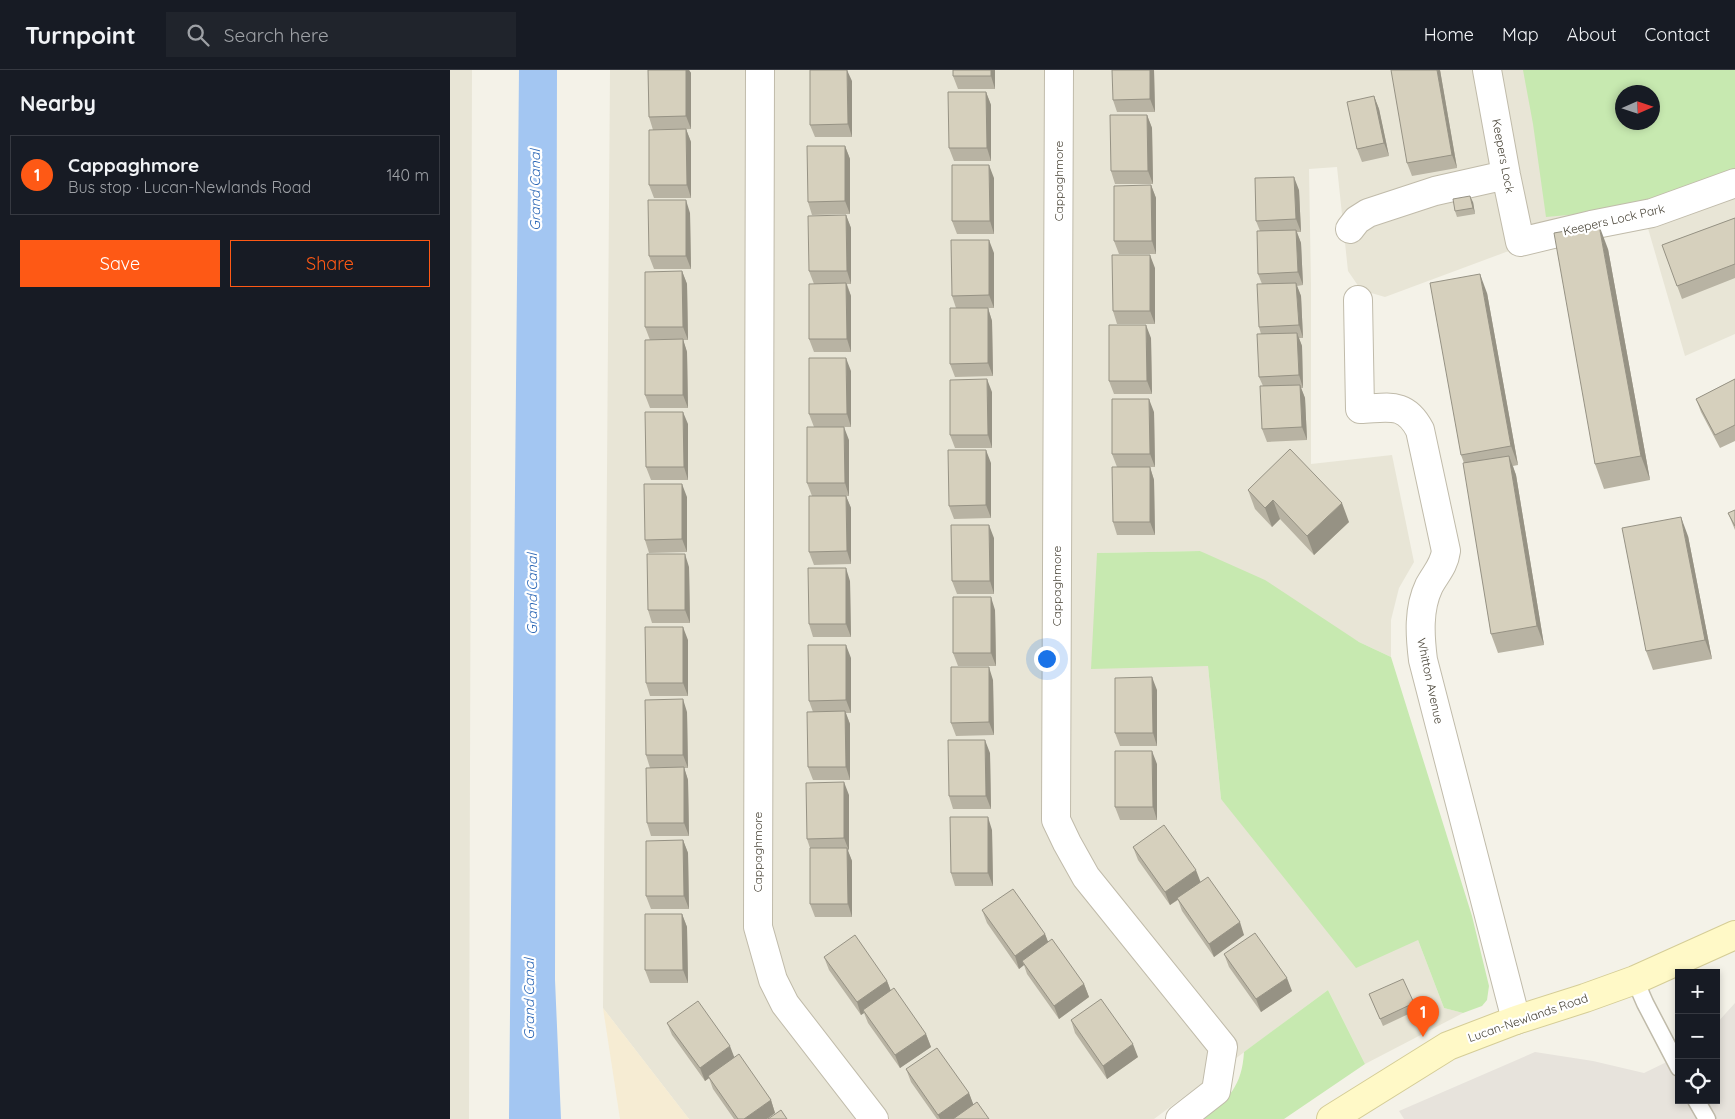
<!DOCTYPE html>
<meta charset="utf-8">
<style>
body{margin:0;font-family:Quicksand,sans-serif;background:#20242c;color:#f1f3f6}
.controls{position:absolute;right:15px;bottom:15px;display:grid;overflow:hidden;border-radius:0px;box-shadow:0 2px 8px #0003}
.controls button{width:45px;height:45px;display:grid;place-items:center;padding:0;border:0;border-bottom:1px solid #363941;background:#171b24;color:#f1f3f6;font:25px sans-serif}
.compass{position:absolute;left:1165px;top:15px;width:45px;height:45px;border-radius:50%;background:#171b24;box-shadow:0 2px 8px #0003;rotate:87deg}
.you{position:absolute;left:596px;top:588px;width:18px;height:18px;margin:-12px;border:4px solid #fff;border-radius:50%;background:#1a73e8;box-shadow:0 0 0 8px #1a73e833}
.badge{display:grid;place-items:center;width:32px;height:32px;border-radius:50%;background:#fe5915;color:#fff;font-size:16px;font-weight:700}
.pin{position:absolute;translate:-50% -41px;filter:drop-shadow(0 1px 2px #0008)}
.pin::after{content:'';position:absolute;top:26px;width:18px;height:15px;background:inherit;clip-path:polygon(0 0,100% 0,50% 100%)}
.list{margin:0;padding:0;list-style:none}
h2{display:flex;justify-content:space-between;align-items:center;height:65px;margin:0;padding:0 20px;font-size:21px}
h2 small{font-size:16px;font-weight:400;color:#9ea1a6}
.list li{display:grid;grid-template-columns:32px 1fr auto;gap:15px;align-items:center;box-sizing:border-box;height:80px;margin:0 10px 10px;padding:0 10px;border:1px solid #363941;border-radius:0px}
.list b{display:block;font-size:19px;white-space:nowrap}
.list p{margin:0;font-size:16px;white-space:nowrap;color:#9ea1a6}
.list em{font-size:16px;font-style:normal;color:#9ea1a6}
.actions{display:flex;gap:10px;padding:15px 20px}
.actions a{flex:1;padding:11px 0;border:1px solid #fe5915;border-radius:0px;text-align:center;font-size:18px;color:#fe5915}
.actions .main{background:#fe5915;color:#fff}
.icon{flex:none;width:28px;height:28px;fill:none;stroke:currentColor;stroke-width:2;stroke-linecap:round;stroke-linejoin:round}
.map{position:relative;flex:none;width:1285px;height:1049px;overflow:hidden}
header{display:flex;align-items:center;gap:30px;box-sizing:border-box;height:70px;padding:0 25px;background:#171b24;border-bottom:1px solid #363941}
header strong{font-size:24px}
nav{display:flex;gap:28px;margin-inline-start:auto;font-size:18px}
.search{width:350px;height:45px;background:#20242c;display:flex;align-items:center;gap:12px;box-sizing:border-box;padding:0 18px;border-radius:0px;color:#9ea1a6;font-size:19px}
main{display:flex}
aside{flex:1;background:#171b24}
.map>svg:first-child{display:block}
.residential{fill:#e8e5d6;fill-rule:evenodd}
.commercial{fill:#f6ecd3}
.industrial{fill:#e7e3dc}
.green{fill:#c7e9b0;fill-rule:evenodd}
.water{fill:#a3c6f2}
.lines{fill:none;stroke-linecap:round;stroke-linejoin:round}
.lane-casing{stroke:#c0bbaa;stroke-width:19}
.street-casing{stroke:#c0bbaa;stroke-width:30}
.secondary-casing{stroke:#d5cd97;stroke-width:30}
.lane{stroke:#fff;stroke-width:16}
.street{stroke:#fff;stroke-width:28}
.secondary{stroke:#fff9c7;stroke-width:28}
.wall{fill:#b8b3a3}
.shaded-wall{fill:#969284}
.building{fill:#d6d0bd;stroke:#969284}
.labels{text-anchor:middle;stroke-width:4.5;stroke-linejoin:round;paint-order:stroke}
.street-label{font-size:12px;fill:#484336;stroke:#fff}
.water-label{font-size:14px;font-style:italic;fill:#2d68b6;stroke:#fff}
</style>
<header>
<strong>Turnpoint</strong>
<div class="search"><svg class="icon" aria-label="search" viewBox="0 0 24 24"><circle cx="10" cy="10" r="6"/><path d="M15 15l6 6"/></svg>Search here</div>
<nav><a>Home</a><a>Map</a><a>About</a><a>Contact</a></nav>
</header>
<main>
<aside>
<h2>Nearby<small></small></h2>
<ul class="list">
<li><span class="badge">1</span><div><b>Cappaghmore</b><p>Bus stop · Lucan-Newlands Road</p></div><em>140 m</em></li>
</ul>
<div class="actions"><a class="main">Save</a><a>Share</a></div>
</aside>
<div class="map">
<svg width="1285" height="1049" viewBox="0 0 1285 1049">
<rect width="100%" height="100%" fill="#f4f2e8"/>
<path class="residential" d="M 0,0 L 22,0 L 19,1049 L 0,1049 Z
M 160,0 L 1285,0 L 1285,264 L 1235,286 L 1195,148 L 1056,182 L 935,227 L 911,220 L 898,201 L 887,97 L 859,99 L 861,214 L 861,394 L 942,385 L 964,492 L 949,518 L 941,550 L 941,587 L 909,572 L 750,481 L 647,483 L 758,596 L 771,729 L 968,870 L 994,938 L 1013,943 L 915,994 L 878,920 L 704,1049 L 239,1049 L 153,938 ZM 1172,22 L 1202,22 L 1202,52 L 1172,52 Z"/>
<path class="commercial" d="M 153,938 L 239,1049 L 170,1049 Z"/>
<path class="industrial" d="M 1285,933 L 1285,1049 L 954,1049 L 949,1041 L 1085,982 L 1143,991 L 1194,1003 L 1229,986 L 1229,1030 L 1266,1030 L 1266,954 Z"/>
<path class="green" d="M 1073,0 L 1285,0 L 1285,103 L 1185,139 L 1096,147 L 1083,54 ZM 1172,22 L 1202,22 L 1202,52 L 1172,52 Z
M 750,481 L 815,510 L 909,572 L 941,587 L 1022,846 L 1039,916 L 1037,930 L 1032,936 L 1013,943 L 994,938 L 968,870 L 906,898 L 771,729 L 758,596 L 641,599 L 647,483 Z
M 878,920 L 915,994 L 834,1049 L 754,1049 C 779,1028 792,1016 794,982 Z"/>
<path class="water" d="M 69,0 L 107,0 L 105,910 L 111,1049 L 59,1049 Z"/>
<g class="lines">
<defs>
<path id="lane" d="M 1185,910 L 1195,933 L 1229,998
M 1246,1030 L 1257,1049"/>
<path id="street" d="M 310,0 L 308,857 L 323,910 L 335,934 L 424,1049
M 609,0 L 606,750 L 617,773 L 636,807 L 773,977 L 766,1021 L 730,1049
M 1037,0 L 1056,105 L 1070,172 L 1141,155 L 1202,143 L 1285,113
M 900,159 L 907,150 L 918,143 L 985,121 L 1056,105
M 908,230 L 910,339 C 938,338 955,331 970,360 L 996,481 C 994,496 986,503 979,516 C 968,539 970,566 973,590 L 1066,950"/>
<path id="secondary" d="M 881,1049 L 998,976 L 1066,950 L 1135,928 L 1185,910 L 1285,865"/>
</defs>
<use href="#lane" class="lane-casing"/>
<use href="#street" class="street-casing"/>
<use href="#secondary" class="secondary-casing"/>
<use href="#lane" class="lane"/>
<use href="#street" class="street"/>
<use href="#secondary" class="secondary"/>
</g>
<path class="wall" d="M 198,0 L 239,0 L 241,3 L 241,59 L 203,60 L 199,47 Z
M 503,0 L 545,0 L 545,19 L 508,19 L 503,6 Z
M 704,0 L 705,42 L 667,42 L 663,30 Z
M 990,0 L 1007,98 L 962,106 L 957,93 Z
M 402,11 L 402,67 L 365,67 L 360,55 Z
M 536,22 L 541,35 L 541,91 L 504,91 L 499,78 Z
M 924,26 L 929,39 L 939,86 L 912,92 L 907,79 Z
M 697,45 L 702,58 L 703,114 L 665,114 L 661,101 Z
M 236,59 L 241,72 L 241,128 L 204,128 L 199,115 Z
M 395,76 L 400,89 L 400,144 L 362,145 L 358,132 Z
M 544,108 L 544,164 L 507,164 L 502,151 Z
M 701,115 L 706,128 L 706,184 L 669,184 L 664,171 Z
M 849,120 L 851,162 L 847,162 L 851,173 L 853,215 L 847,216 L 851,226 L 853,268 L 849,268 L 852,276 L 853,318 L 851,318 L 855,328 L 857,370 L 817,372 L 812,359 L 813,316 L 809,307 L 811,264 L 809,257 L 812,214 L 808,204 L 810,161 L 806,151 Z
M 1023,132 L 1025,144 L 1007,147 L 1005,141 Z
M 240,143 L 241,199 L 204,199 L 199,186 Z
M 396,145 L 401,158 L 401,214 L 397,214 L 401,226 L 401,282 L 364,282 L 359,269 L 364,214 L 359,201 Z
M 1285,148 L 1285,208 L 1232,229 L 1212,175 Z
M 1158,179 L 1200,410 L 1154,419 L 1145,394 Z
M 544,183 L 544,238 L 538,238 L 542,251 L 543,306 L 505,307 L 500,294 L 506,238 L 502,226 Z
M 705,198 L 705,254 L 667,254 L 663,241 Z
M 232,201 L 237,214 L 238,270 L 233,270 L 237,282 L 238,338 L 200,338 L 195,325 L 200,270 L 195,257 Z
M 1037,223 L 1068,395 L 1063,396 L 1066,405 L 1094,575 L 1048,583 L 1041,564 L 1014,393 L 1011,385 Z
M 701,268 L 702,324 L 664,324 L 659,311 Z
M 401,301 L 401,357 L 364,357 L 359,344 Z
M 1285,309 L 1285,371 L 1270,378 L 1251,342 L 1246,329 Z
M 542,322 L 542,378 L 505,378 L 500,365 Z
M 704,342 L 705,397 L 700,397 L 704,410 L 705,465 L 667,465 L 663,452 L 667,397 L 662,384 Z
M 238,354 L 238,410 L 201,410 L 196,397 Z
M 399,370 L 399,426 L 396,426 L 401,438 L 401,494 L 364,495 L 359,482 L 362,426 L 357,413 Z
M 541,393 L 541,448 L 504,449 L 499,436 Z
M 798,420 L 899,452 L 864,485 L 830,449 L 822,457 L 805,439 Z
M 237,427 L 237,482 L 199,483 L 195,470 Z
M 1285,440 L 1285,460 L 1278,443 Z
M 1238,466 L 1262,589 L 1203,600 L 1196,581 Z
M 544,468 L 544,524 L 507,524 L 502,511 Z
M 239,497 L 240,553 L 202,553 L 198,540 Z
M 400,511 L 401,567 L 363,567 L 359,554 Z
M 545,540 L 546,596 L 508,596 L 503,583 Z
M 238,570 L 238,626 L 200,626 L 196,613 Z
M 401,588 L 401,643 L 396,643 L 400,654 L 400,710 L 363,710 L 358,697 L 363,642 L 359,631 Z
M 543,610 L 544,665 L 506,666 L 501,653 Z
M 707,620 L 707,676 L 670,676 L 665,663 Z
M 237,642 L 238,698 L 234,698 L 238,710 L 239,766 L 201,766 L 197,753 L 200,698 L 196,685 Z
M 540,683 L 541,739 L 503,739 L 499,726 Z
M 707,694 L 707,750 L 670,750 L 665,737 Z
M 399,725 L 398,781 L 402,791 L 402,847 L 365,847 L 360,834 L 360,778 L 357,769 Z
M 542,760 L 543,816 L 505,816 L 501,803 Z
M 233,770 L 238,783 L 239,839 L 201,839 L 196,826 Z
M 683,777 L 750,812 L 794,865 L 764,887 L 732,841 L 728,830 L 720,835 L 688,790 Z
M 532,840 L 595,864 L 598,872 L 634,914 L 639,927 L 609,949 L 577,904 L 574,895 L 569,899 L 537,853 Z
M 232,844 L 237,857 L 238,913 L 200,913 L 195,900 Z
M 774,884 L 842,921 L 811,942 L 779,897 Z
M 374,887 L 437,911 L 441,921 L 476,964 L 481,977 L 450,998 L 418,953 L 414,943 L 411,945 L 379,900 Z
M 919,924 L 964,933 L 967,940 L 933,956 Z
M 621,950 L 688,987 L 657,1009 L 625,963 Z
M 217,953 L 284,988 L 321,1030 L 325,1043 L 317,1049 L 284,1049 L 263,1019 L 259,1008 L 255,1011 L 222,965 Z
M 456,999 L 519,1023 L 523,1035 L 539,1049 L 487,1049 L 461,1012 Z"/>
<path class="shaded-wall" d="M 236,0 L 239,0 L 241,3 L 241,59 L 236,46 Z
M 397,0 L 402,11 L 402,67 L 398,54 Z
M 541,0 L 545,0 L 545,19 L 541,6 Z
M 700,0 L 704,0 L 705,42 L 700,29 Z
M 987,0 L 990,0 L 1007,98 L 1002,85 Z
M 536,22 L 541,35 L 541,91 L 537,78 Z
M 924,26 L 929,39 L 939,86 L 934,73 Z
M 697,45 L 702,58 L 703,114 L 698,101 Z
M 236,59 L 241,72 L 241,128 L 237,115 Z
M 395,76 L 400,89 L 400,144 L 395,131 Z
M 539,95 L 544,108 L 544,164 L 540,151 Z
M 844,107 L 849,120 L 851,162 L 846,149 Z
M 701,115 L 706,128 L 706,184 L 702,171 Z
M 1020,126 L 1023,132 L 1025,144 L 1023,138 Z
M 236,130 L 240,143 L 241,199 L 236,186 Z
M 396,145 L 401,158 L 401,214 L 397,201 Z
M 1149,155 L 1158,179 L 1200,410 L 1191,386 Z
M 846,160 L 851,173 L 853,215 L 848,202 Z
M 539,170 L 544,183 L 544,238 L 539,225 Z
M 700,185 L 705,198 L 705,254 L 700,241 Z
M 232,201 L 237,214 L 238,270 L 233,257 Z
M 1030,204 L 1037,223 L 1068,395 L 1061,376 Z
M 396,213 L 401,226 L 401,282 L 397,269 Z
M 846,213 L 851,226 L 853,268 L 849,255 Z
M 538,238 L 542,251 L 543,306 L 538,293 Z
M 696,255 L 701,268 L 702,324 L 697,311 Z
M 847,263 L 852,276 L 853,318 L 849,305 Z
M 233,269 L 237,282 L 238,338 L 233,325 Z
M 396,288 L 401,301 L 401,357 L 397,344 Z
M 537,309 L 542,322 L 542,378 L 538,365 Z
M 850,315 L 855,328 L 857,370 L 852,357 Z
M 699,329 L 704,342 L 705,397 L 700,384 Z
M 233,342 L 238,354 L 238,410 L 234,397 Z
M 394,357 L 399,370 L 399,426 L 395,413 Z
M 536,380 L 541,393 L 541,448 L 536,435 Z
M 1059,386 L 1066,405 L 1094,575 L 1087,556 Z
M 700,397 L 704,410 L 705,465 L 700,452 Z
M 232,414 L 237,427 L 237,482 L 232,469 Z
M 396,426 L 401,438 L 401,494 L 397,481 Z
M 823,430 L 830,449 L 822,457 L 815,438 Z
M 892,433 L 899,452 L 864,485 L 857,466 Z
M 1231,447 L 1238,466 L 1262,589 L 1255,570 Z
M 539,455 L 544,468 L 544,524 L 540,511 Z
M 235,484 L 239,497 L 240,553 L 235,540 Z
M 396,498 L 400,511 L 401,567 L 396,554 Z
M 541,527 L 545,540 L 546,596 L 541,583 Z
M 233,557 L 238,570 L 238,626 L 233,613 Z
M 396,575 L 401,588 L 401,643 L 396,630 Z
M 539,597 L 543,610 L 544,665 L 539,652 Z
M 702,607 L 707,620 L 707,676 L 703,663 Z
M 233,629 L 237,642 L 238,698 L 233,685 Z
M 395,641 L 400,654 L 400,710 L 396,697 Z
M 535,670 L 540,683 L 541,739 L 536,726 Z
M 702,681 L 707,694 L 707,750 L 703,737 Z
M 234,697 L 238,710 L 239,766 L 234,753 Z
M 394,712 L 399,725 L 399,781 L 394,768 Z
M 538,747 L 542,760 L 543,816 L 538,803 Z
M 233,770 L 238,783 L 239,839 L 234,826 Z
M 397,778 L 402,791 L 402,847 L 398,834 Z
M 746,800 L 751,813 L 720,835 L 715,822 Z
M 232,844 L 237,857 L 238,913 L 233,900 Z
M 790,852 L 794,865 L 764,887 L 759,874 Z
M 595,864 L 600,877 L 572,891 L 574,895 L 569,899 L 565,886 Z
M 837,908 L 842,921 L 811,942 L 806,929 Z
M 437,911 L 442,924 L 413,940 L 414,943 L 411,945 L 407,932 Z
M 634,914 L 639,927 L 609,949 L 604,936 Z
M 476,964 L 481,977 L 450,998 L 445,985 Z
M 683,974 L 688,987 L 657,1009 L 653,996 Z
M 280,976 L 285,989 L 255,1011 L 250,998 Z
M 519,1023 L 524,1036 L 505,1049 L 490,1049 L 488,1045 Z
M 321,1030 L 325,1043 L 317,1049 L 294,1049 Z"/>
<path class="building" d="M 198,0 L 236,0 L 236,46 L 199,47 Z
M 360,0 L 397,0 L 398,54 L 360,55 Z
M 503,0 L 541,0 L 541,6 L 503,6 Z
M 662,0 L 700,0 L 700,29 L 663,30 Z
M 941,0 L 987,0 L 1002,85 L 957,93 Z
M 498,22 L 536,22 L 537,78 L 499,78 Z
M 924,26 L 934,73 L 907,79 L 897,32 Z
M 660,45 L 697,45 L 698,101 L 661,101 Z
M 236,59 L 237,115 L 199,115 L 199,60 Z
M 357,76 L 395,76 L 395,131 L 358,132 Z
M 502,95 L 539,95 L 540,151 L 502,151 Z
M 844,107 L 846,149 L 806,151 L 805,108 Z
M 701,115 L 702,171 L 664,171 L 664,116 Z
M 1020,126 L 1023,138 L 1005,141 L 1003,129 Z
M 198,130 L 236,130 L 236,186 L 199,186 Z
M 396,145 L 397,201 L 359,201 L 358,146 Z
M 1285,148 L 1285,194 L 1227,216 L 1212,175 Z
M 1149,155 L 1191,386 L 1145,394 L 1104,163 Z
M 846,160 L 848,202 L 808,204 L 807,161 Z
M 501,170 L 539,170 L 539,225 L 502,226 Z
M 662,185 L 700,185 L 700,241 L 663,241 Z
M 232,201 L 233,257 L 195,257 L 195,202 Z
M 1030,204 L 1061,376 L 1011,385 L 980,213 Z
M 396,213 L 397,269 L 359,269 L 359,214 Z
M 846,213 L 849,255 L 809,257 L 807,214 Z
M 500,238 L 538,238 L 538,293 L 500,294 Z
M 659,255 L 696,255 L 697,311 L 659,311 Z
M 847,263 L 849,305 L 809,307 L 807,264 Z
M 233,269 L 233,325 L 195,325 L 195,270 Z
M 359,288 L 396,288 L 397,344 L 359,344 Z
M 537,309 L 538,365 L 500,365 L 500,310 Z
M 1285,309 L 1285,355 L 1265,365 L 1246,329 Z
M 850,315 L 852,357 L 812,359 L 810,316 Z
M 662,329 L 699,329 L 700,384 L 662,384 Z
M 195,342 L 233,342 L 234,397 L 196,397 Z
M 357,357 L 394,357 L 395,413 L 357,413 Z
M 840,379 L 892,433 L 857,466 L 823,430 L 815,438 L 798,420 Z
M 498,380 L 536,380 L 536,435 L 499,436 Z
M 1059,386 L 1087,556 L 1041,564 L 1013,393 Z
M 662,397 L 700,397 L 700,452 L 663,452 Z
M 194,414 L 232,414 L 232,469 L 195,470 Z
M 359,426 L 396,426 L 397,481 L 359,482 Z
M 1285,440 L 1285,456 L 1278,443 Z
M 1231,447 L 1255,570 L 1196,581 L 1172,458 Z
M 501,455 L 539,455 L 540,511 L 502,511 Z
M 197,484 L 235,484 L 235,540 L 198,540 Z
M 358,498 L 396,498 L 396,554 L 359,554 Z
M 503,527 L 541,527 L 541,583 L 503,583 Z
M 195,557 L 233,557 L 233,613 L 196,613 Z
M 358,575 L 396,575 L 396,630 L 359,631 Z
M 501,597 L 539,597 L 539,652 L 501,653 Z
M 702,607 L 703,663 L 665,663 L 665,608 Z
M 233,629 L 233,685 L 196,685 L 195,630 Z
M 395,641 L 396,697 L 358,697 L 357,642 Z
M 498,670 L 535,670 L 536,726 L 499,726 Z
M 665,681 L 702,681 L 703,737 L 665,737 Z
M 234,697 L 234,753 L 197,753 L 196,698 Z
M 394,712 L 394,768 L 357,769 L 356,713 Z
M 500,747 L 538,747 L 538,803 L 501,803 Z
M 714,755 L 746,800 L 715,822 L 683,777 Z
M 233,770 L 234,826 L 196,826 L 196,771 Z
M 360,778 L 397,778 L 398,834 L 360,834 Z
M 758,807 L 790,852 L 759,874 L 727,828 Z
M 563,819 L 595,864 L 565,886 L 532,840 Z
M 195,844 L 232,844 L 233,900 L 195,900 Z
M 805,863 L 837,908 L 806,929 L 774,884 Z
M 405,865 L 437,911 L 407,932 L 374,887 Z
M 602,869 L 634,914 L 604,936 L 572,891 Z
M 953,909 L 964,933 L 930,949 L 919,924 Z
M 444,918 L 476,964 L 445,985 L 413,940 Z
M 651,929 L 683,974 L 653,996 L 621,950 Z
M 248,931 L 280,976 L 250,998 L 217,953 Z
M 487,978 L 519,1023 L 488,1045 L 456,999 Z
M 289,984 L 321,1030 L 294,1049 L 288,1049 L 258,1006 Z
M 527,1032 L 539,1049 L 503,1049 Z
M 331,1040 L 337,1049 L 318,1049 Z"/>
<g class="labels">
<g class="street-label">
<text transform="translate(1053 86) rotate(79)" y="4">Keepers Lock</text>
<text transform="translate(609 111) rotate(-90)" y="4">Cappaghmore</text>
<text transform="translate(1164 150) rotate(-13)" y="4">Keepers Lock Park</text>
<text transform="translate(607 516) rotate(-90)" y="4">Cappaghmore</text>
<text transform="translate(980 611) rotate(78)" y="4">Whitton Avenue</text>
<text transform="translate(308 782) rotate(-90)" y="4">Cappaghmore</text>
<text transform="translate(1078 948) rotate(-19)" y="4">Lucan-Newlands Road</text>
</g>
<g class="water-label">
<text transform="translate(85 120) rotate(-90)" y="5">Grand Canal</text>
<text transform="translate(82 524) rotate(-90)" y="5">Grand Canal</text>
<text transform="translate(79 929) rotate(-90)" y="5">Grand Canal</text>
</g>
</g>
</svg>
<div class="controls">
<button>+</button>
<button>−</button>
<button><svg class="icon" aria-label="locate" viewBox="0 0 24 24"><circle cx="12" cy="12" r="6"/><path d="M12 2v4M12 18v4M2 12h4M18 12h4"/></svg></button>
</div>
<svg class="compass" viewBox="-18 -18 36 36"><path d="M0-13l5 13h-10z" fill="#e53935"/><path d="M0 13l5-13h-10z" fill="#9ea1a6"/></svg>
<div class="you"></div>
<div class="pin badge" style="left:973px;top:967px">1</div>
</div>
</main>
